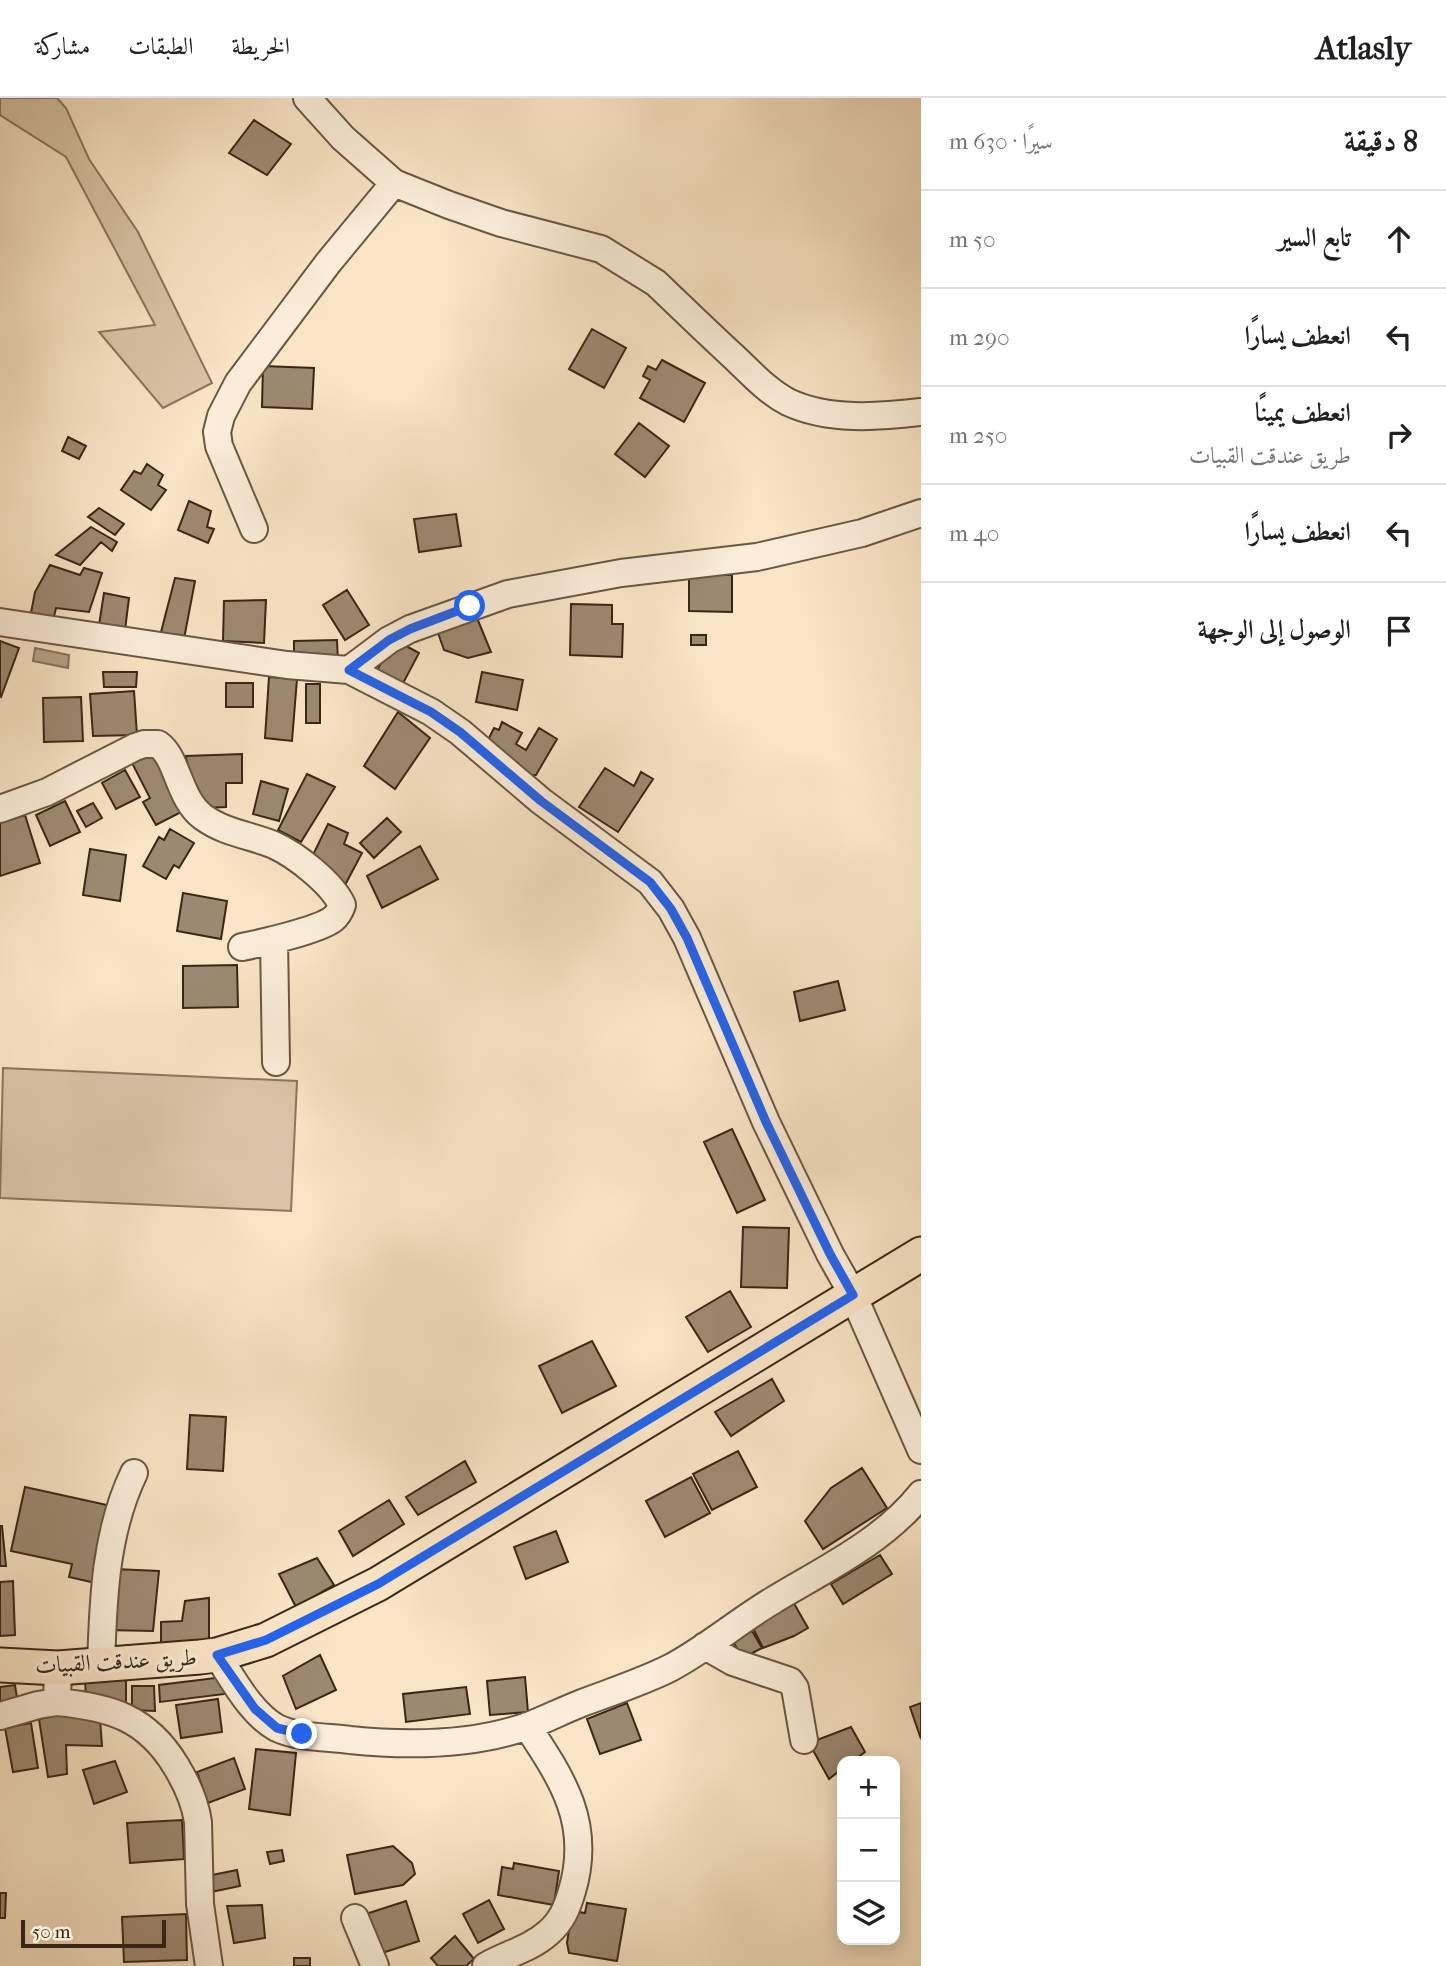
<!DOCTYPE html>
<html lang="ar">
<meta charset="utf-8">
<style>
body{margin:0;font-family:"IM FELL French Canon",Amiri,serif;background:#f2f2f2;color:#202124;direction:rtl}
.controls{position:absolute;right:21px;bottom:21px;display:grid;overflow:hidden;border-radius:14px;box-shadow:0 4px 18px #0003}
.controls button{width:63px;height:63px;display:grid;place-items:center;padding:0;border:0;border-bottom:2px solid #e0e0e0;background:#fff;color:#202124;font:35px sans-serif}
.scale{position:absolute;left:21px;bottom:18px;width:145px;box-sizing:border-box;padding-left:7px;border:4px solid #3a2616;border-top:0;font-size:19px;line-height:24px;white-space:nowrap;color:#3a2616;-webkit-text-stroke:5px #fbedd9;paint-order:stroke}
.stop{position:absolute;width:21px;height:21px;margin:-16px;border:5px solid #2563eb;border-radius:50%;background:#fff}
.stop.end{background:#2563eb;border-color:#fff;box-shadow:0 2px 7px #0008}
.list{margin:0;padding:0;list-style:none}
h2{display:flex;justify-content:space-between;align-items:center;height:91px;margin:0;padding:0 28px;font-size:30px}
h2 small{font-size:23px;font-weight:400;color:#757577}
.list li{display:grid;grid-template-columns:46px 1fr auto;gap:21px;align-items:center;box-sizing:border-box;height:98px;padding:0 28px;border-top:2px solid #e0e0e0}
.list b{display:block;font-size:26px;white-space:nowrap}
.list p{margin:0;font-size:23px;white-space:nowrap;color:#757577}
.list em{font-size:23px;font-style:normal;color:#757577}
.icon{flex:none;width:38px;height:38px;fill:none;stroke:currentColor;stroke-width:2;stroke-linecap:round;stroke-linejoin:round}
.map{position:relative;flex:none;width:921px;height:1868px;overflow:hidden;direction:ltr}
header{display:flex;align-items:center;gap:42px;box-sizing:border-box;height:98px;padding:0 35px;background:#fff;border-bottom:2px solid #e0e0e0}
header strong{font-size:33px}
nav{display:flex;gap:38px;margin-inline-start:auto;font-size:24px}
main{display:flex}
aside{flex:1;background:#fff}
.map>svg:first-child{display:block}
.green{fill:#d9c4a7;stroke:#8a755e;stroke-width:2}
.water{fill:#b8a38a;stroke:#86715c;stroke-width:2}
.building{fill:#9d8971;stroke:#3a2616;stroke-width:2}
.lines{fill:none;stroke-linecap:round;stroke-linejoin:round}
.minor-casing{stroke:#6a5642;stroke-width:30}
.major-casing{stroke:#3a2616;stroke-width:37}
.minor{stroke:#fbedd9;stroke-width:26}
.major{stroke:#f9e4c5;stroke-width:33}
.route{stroke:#2563eb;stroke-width:9}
.labels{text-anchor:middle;stroke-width:6;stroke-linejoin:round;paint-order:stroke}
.street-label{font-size:23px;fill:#3a2616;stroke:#fbedd9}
</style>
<header>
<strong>Atlasly</strong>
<nav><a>الخريطة</a><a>الطبقات</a><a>مشاركة</a></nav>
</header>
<main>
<aside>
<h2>8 دقيقة<small>سيرًا · 630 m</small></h2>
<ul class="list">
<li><svg class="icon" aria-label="ahead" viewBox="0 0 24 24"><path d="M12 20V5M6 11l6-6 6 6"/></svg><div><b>تابع السير</b></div><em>50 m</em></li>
<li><svg class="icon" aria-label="left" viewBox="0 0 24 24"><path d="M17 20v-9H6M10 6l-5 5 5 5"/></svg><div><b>انعطف يسارًا</b></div><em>290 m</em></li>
<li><svg class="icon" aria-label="right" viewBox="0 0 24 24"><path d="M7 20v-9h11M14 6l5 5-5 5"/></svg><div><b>انعطف يمينًا</b><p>طريق عندقت القبيات</p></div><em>250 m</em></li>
<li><svg class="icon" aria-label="left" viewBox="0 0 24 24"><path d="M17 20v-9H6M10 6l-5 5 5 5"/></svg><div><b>انعطف يسارًا</b></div><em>40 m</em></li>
<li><svg class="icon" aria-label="arrive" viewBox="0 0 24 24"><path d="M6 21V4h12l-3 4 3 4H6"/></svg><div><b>الوصول إلى الوجهة</b></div></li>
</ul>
</aside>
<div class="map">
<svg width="921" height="1868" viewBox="0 0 921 1868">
<rect width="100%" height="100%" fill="#f9e4c5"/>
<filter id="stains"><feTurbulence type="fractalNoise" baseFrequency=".00286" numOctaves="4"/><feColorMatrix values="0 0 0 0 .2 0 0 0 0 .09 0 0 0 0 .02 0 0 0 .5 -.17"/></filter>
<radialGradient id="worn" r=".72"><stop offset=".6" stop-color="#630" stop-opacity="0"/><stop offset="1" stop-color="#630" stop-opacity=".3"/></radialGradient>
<path class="green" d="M 0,0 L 57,0 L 66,10 L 89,61 L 138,134 L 212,285 L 163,310 L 99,234 L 155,227 L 66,59 L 0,17 Z
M 3,970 L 297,983 L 291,1113 L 0,1100 Z"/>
<path class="water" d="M 35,550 L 69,557 L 68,570 L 33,563 Z"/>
<path class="building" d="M 254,22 L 291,46 L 267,77 L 229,55 Z
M 592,231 L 626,250 L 604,290 L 569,271 Z
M 662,262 L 705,285 L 684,324 L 640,300 L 650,282 L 643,278 L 648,268 L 656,272 Z
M 263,268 L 314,270 L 312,311 L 262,309 Z
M 639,325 L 669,348 L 645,379 L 615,356 Z
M 68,339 L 86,348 L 79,361 L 62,353 Z
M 147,366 L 163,377 L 158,387 L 166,392 L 151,412 L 121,392 L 134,373 L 141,376 Z
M 189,403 L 211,413 L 207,429 L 214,431 L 208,445 L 178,432 Z
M 99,410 L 124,426 L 115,437 L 88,419 Z
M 456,416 L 461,448 L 419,454 L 414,421 Z
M 91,429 L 117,444 L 112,453 L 101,444 L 80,467 L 56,457 Z
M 50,467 L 80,477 L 84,470 L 102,475 L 89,514 L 56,510 L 53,523 L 30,520 L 35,494 Z
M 689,477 L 732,477 L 732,514 L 689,513 Z
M 175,480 L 195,483 L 184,541 L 160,538 Z
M 347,492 L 369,527 L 345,542 L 323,507 Z
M 104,495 L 129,500 L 125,532 L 99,527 Z
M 266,502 L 264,545 L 223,543 L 224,503 Z
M 571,506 L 612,507 L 612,526 L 623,526 L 622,559 L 570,557 Z
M 477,520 L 491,554 L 468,560 L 444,552 L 437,532 Z
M 691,537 L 706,537 L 706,547 L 691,547 Z
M 337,542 L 338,565 L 294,565 L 294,543 Z
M 395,542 L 419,555 L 400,591 L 374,577 Z
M 0,543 L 19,550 L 1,599 L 0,598 Z
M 103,574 L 137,574 L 136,589 L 104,589 Z
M 482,574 L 523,582 L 517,612 L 476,604 Z
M 269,579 L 297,581 L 292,643 L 265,640 Z
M 226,585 L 253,585 L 253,609 L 226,609 Z
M 306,586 L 320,586 L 320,625 L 306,625 Z
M 134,593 L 137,637 L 93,638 L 90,596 Z
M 81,599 L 83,643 L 44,644 L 43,600 Z
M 398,614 L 430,640 L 395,691 L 364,668 Z
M 502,624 L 522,635 L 516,646 L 526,652 L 539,630 L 557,641 L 536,677 L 526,677 L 484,650 L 494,630 L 499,632 Z
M 154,653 L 185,712 L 156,727 L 143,704 L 150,700 L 132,665 Z
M 242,656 L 242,685 L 226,685 L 226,709 L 203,710 L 190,692 L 186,658 Z
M 605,670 L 634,688 L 641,674 L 653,681 L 618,734 L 579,709 Z
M 125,672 L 140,699 L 116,711 L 102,685 Z
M 307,676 L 335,689 L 301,744 L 278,732 Z
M 261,683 L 288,691 L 279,723 L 253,716 Z
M 65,703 L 80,734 L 50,748 L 36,717 Z
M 93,705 L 102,720 L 86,729 L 77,713 Z
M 25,717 L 40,765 L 0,778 L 0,725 Z
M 387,720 L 401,734 L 374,760 L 360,745 Z
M 328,726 L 348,735 L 344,746 L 362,755 L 345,787 L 309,765 Z
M 170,731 L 194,745 L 179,770 L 174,767 L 166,781 L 143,768 L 159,739 L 164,742 Z
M 420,748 L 438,781 L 382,810 L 367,778 Z
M 90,751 L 126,757 L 120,803 L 83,797 Z
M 183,795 L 227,803 L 221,841 L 177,833 Z
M 237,867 L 238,909 L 183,910 L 183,868 Z
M 838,883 L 845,912 L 800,923 L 794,894 Z
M 732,1031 L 765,1102 L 737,1115 L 704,1044 Z
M 743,1129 L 789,1130 L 787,1190 L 741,1189 Z
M 730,1193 L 751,1229 L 708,1254 L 686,1219 Z
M 592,1243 L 616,1288 L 562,1315 L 539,1268 Z
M 772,1281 L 784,1303 L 731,1338 L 715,1314 Z
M 190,1317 L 226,1319 L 223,1373 L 187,1371 Z
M 738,1353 L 757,1389 L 712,1412 L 693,1376 Z
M 465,1363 L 476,1384 L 418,1417 L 406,1399 Z
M 862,1370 L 887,1410 L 823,1451 L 805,1423 L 831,1390 Z
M 691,1379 L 710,1415 L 665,1439 L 646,1403 Z
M 25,1389 L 116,1409 L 100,1486 L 69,1479 L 72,1466 L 11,1453 Z
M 389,1402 L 404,1426 L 353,1458 L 339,1433 Z
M 0,1428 L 2,1428 L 6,1468 L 0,1468 Z
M 556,1433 L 568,1464 L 526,1481 L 514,1449 Z
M 880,1457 L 892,1476 L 843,1506 L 831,1486 Z
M 317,1460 L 334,1487 L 296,1509 L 279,1476 Z
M 114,1471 L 159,1473 L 153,1533 L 106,1532 Z
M 13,1483 L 15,1537 L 0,1538 L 0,1484 Z
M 209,1500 L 209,1541 L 161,1549 L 161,1524 L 182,1523 L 185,1503 Z
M 792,1502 L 808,1530 L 794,1538 L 763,1550 L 751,1526 Z
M 752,1533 L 762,1550 L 743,1560 L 733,1544 Z
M 320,1557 L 336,1592 L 296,1611 L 283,1578 Z
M 223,1579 L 225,1596 L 160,1604 L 159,1587 Z
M 525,1579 L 528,1614 L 490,1617 L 487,1583 Z
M 126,1581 L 126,1612 L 86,1601 L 85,1582 Z
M 15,1587 L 18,1607 L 0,1609 L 0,1589 Z
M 132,1588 L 154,1588 L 155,1613 L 132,1612 Z
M 466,1589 L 470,1616 L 406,1624 L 403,1596 Z
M 218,1601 L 222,1634 L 181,1640 L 176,1607 Z
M 627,1605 L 641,1642 L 600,1656 L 587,1621 Z
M 921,1605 L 921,1641 L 910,1609 Z
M 79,1613 L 100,1621 L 102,1648 L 66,1647 L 67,1676 L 48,1679 L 39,1621 Z
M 31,1625 L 38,1670 L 13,1674 L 5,1630 Z
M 851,1629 L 865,1654 L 853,1663 L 842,1663 L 842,1671 L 829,1681 L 809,1645 Z
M 256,1651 L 296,1655 L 290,1717 L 249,1711 Z
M 234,1660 L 245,1691 L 208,1705 L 197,1674 Z
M 115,1663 L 127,1694 L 94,1706 L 83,1672 Z
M 182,1722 L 184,1761 L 130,1765 L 127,1725 Z
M 393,1748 L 412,1765 L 415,1776 L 403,1787 L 355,1796 L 347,1757 Z
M 282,1752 L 284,1763 L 270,1766 L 267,1754 Z
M 514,1765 L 559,1773 L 554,1807 L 498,1797 L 502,1769 L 513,1771 Z
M 237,1772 L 240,1788 L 211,1794 L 207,1778 Z
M 0,1795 L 6,1795 L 5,1820 L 0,1820 Z
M 489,1802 L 504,1831 L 478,1845 L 463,1816 Z
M 406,1803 L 419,1843 L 376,1857 L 363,1817 Z
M 587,1805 L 626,1811 L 617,1863 L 569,1855 L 567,1845 L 572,1813 L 585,1815 Z
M 262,1807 L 265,1840 L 234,1845 L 227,1808 Z
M 186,1816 L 187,1862 L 124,1864 L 122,1819 Z
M 455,1838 L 474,1861 L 466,1868 L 438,1868 L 431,1860 Z
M 294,1860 L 310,1860 L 310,1868 L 294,1868 Z"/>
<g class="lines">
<defs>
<path id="minor" d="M 307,0 L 343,40 L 394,85 L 449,107 L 501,125 L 601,151 L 656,185 C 682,210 708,235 734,259 C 751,275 767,293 788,304 C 828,323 879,319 921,314
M 254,431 L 219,348 L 217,334 L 221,318 L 238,285 L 328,165 L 394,85
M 0,524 L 287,567 L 349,572 L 431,614 L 460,634 L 541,703 L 650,784 L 671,811 L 687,840 L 766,1024 L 830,1156 L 853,1197 L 921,1352
M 349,572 L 389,542 L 410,531 L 508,496 L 621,475 L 757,459 L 862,435 L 921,415
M 0,711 L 47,694 L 135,649 L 144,646 L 158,646 C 178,660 178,700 203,719 C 225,735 250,737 274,747 C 296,757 332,785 342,807 C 340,813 338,817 333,821 C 319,832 262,845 242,849
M 274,842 L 276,964
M 705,1548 L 733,1564 L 790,1583 L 795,1590 L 804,1642
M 217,1557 C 233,1581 251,1616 277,1630 C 298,1640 328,1639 350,1642 C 408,1648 473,1647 528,1628 C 546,1621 564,1612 582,1605 C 611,1594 642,1584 670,1570 C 706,1551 737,1524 772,1503 C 823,1472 883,1444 921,1396
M 101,1568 C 103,1503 105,1435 134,1375
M 58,1570 L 57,1604 C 111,1609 147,1620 176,1668 C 187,1686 195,1703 198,1724 L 200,1806 L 209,1868
M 0,1618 L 38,1607 L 57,1604
M 355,1820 L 375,1868
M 486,1868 C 507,1856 530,1851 548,1835 C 562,1823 567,1810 572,1793 C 592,1726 563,1682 527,1628"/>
<path id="major" d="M 0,1567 L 58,1570 L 200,1559 L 217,1557 L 266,1542 L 378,1486 L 921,1156"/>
</defs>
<use href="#minor" class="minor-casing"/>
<use href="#major" class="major-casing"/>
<use href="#minor" class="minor"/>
<use href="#major" class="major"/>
</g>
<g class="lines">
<path class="route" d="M 302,1636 L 277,1630 L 255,1611 L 217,1557 L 266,1542 L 378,1486 L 853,1197 L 830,1156 L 766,1024 L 687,840 L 671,811 L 650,784 L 541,703 L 460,634 L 431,614 L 349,572 L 389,542 L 410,531 L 470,508"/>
</g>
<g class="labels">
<g class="street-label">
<text transform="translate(116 1563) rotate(-3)" y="8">طريق عندقت القبيات</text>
</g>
</g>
<rect width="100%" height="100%" filter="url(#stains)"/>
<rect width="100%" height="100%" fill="url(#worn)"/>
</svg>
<div class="controls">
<button>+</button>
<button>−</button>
<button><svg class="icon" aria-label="layers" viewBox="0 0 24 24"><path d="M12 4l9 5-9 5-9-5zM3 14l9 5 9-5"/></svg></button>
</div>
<div class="scale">50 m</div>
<div class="stop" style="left:470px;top:508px"></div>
<div class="stop end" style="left:302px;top:1636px"></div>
</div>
</main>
